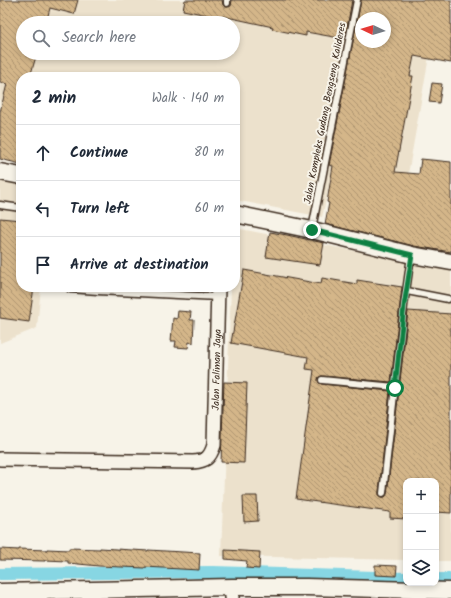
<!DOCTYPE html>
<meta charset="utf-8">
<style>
body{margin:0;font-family:Kalam,sans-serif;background:#f6f6f7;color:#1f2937}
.controls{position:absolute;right:12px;bottom:12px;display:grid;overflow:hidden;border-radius:8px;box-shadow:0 2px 6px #0003}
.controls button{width:36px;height:36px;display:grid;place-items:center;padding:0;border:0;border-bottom:1px solid #e0e1e3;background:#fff;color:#1f2937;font:20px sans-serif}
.compass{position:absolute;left:355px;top:12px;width:36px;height:36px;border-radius:50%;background:#fff;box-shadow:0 2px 6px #0003;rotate:274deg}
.stop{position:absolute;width:12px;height:12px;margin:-9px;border:3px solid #0b8043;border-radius:50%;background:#fff}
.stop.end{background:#0b8043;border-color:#fff;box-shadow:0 1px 4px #0008}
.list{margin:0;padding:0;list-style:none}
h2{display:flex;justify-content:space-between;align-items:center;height:52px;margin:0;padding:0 16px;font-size:17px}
h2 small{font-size:13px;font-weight:400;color:#747a83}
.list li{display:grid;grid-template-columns:26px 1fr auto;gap:12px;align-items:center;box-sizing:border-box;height:56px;padding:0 16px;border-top:1px solid #e0e1e3}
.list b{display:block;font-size:15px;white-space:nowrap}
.list em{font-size:13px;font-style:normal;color:#747a83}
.icon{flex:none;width:22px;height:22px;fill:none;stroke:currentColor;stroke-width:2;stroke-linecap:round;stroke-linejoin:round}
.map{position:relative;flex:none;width:451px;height:598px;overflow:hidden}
.search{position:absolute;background:#fff;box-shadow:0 2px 6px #0003;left:16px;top:16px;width:224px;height:44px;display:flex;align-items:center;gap:10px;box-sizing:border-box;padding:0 14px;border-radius:22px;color:#747a83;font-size:15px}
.panel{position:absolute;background:#fff;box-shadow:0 2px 6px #0003;left:16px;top:72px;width:224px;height:220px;border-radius:16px}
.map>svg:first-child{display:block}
.built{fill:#ece1cc;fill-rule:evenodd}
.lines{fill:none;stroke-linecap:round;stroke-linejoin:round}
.canal{stroke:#87d6e3;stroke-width:12}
.building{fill:url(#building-back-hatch);stroke:#3b2a1e;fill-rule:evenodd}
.service-casing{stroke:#3b2a1e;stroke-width:9}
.minor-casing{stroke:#3b2a1e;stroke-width:16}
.tertiary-casing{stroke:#3b2a1e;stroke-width:19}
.service{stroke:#f7f3e8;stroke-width:6}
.minor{stroke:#f7f3e8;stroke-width:13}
.tertiary{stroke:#f7f3e8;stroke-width:16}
.route{stroke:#0b8043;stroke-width:5}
.labels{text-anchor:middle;stroke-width:4;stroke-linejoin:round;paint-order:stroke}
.street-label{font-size:10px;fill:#3b2a1e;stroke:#f7f3e8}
</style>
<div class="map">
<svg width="451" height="598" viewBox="0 0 451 598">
<defs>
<pattern id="building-back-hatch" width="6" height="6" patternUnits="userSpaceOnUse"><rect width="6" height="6" fill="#d4b689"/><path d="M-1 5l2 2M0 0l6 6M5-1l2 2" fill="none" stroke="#ad946f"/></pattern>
</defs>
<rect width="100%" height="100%" fill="#f7f3e8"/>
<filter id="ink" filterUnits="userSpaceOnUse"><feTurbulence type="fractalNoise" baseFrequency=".025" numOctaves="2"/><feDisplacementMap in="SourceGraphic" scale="8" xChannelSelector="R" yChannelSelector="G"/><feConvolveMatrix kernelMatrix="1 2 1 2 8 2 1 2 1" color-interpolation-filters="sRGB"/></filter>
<g filter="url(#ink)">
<path class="built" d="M 0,0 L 451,0 L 431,45 L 407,180 L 332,173 L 322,217 L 235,200 L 235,77 L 21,77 L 0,155 ZM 361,18 L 385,18 L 385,42 L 361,42 ZM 23,23 L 233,23 L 233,53 L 23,53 Z
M 0,170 L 21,175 L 21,287 L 41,287 L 37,328 L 0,343 Z
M 235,228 L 451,269 L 451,561 L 436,561 L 436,481 L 406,481 L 406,560 L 221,556 L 231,287 L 235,287 Z"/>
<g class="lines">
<path class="canal" d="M 0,574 L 213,572 L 406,578
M 436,579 L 451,579"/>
</g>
<path class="building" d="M 0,0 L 78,0 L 74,14 L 50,8 L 46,23 L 23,23 L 23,53 L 37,53 L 30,77 L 21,77 L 21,164 L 0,159 L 0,112 L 7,84 L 0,82 Z
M 185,0 L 222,0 L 223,5 L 227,7 L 231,6 L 232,0 L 352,0 L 345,39 L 306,32 L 306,36 L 272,29 L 273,27 L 222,16 L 222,18 L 183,10 Z
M 361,0 L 451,0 L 451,63 L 414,56 L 410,76 L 413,76 L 395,172 L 419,174 L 421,159 L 451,162 L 451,252 L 414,246 L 325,224 L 329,203 L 327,202 L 333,166 L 329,165 ZM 361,18 L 385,18 L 385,42 L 361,42 Z
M 432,83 L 442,84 L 439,103 L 429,102 Z
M 0,218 L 21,220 L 21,287 L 34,287 L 29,322 L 0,318 Z
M 270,232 L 287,235 L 324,243 L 320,265 L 266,257 Z
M 244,270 L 321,284 L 322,278 L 357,284 L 357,280 L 402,287 L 391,382 L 322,376 L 319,377 L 318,380 L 319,383 L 322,384 L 390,391 L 379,492 L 379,495 L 382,497 L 385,497 L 387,494 L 408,311 L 451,314 L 451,513 L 436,512 L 436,481 L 406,481 L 406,519 L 390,518 L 390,512 L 296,499 L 314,370 L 306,369 L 308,357 L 231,343 Z
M 178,311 L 191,312 L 190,320 L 194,320 L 193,343 L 189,342 L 188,348 L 175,347 L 176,341 L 171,341 L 173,318 L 177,319 Z
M 224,382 L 247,383 L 244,463 L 221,462 Z
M 243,496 L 257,496 L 258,521 L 244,522 Z
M 69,548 L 100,549 L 100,548 L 148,551 L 148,550 L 200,553 L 199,570 L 145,567 L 145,568 L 99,566 L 68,563 L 68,561 L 45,560 L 45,561 L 0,560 L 0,549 L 19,550 L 19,549 L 47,550 L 47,549 L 69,550 Z
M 225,550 L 260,552 L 259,569 L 246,568 L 247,561 L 225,559 Z
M 375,565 L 397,566 L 396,576 L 375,575 Z"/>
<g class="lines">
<defs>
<path id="service" d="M 227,3 L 227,0
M 0,205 L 21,208
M 312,229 L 357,0
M 70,289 L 98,291 L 218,297
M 407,291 L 448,299
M 322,380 L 395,387
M 383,493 L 404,306 L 411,256"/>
<g id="minor">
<path id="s1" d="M 0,459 L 193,462 C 206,461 210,458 214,445 L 218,287"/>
<path d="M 232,598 L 232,587"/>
</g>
<path id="tertiary" d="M 0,172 L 21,176
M 235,214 L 312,230 L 412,255 L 451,262
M 0,592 L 232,587 L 307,587 L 451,591"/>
</defs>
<use href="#service" class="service-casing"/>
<use href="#minor" class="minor-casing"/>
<use href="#tertiary" class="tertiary-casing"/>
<use href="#service" class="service"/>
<use href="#minor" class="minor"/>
<use href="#tertiary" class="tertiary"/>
</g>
</g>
<g class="lines" filter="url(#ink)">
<path class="route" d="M 312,230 L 412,255 L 404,306 L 395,388"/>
</g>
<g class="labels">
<g class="street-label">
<text transform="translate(324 113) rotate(-79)" y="4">Jalan Kompleks Gudang Bengseng Kalideres</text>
<text dy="4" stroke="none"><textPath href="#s1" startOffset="298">Jalan Faliman Jaya</textPath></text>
</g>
</g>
</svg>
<div class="controls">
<button>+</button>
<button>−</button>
<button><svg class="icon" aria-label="layers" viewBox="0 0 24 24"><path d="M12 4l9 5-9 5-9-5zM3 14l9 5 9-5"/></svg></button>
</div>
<svg class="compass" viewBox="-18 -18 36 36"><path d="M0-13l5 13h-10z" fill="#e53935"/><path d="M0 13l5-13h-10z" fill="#747a83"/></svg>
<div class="stop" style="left:395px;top:388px"></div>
<div class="stop end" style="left:312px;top:230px"></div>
<div class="search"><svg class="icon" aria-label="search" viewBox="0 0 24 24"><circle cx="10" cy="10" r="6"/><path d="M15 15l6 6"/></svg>Search here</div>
<section class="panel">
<h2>2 min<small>Walk · 140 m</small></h2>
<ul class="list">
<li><svg class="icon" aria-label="ahead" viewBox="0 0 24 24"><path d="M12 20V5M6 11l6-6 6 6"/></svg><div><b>Continue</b></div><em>80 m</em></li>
<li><svg class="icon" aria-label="left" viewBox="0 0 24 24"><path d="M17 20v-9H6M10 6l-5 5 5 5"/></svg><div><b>Turn left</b></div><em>60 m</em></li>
<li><svg class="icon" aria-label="arrive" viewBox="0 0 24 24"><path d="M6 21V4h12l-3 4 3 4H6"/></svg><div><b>Arrive at destination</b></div></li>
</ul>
</section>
</div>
